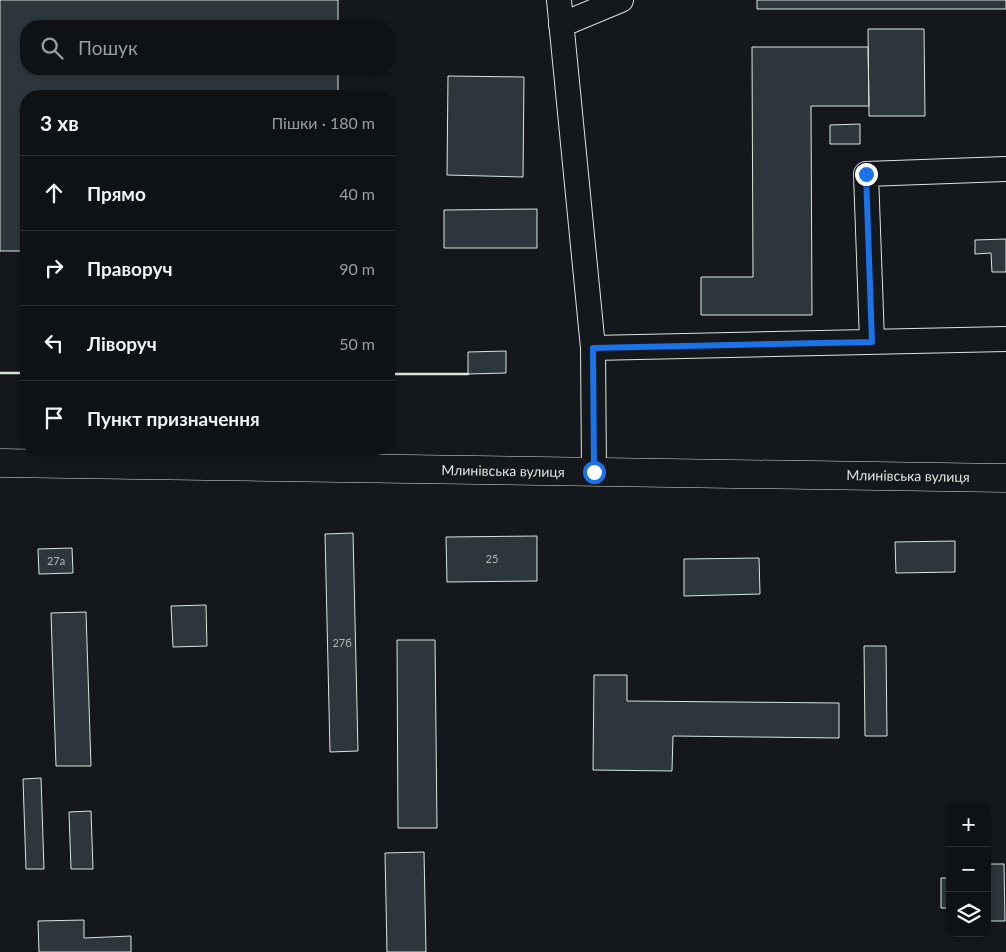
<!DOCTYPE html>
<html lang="uk">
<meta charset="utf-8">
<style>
body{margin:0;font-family:Lato,sans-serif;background:#1d2022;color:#f1f3f6}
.controls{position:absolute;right:15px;bottom:15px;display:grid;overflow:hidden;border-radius:10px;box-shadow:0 1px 4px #0004}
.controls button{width:45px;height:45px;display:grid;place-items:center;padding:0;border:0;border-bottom:1px solid #2f3234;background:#0f1215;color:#f1f3f6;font:25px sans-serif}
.stop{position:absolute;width:15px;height:15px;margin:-11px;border:4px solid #1a73e8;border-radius:50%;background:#fff}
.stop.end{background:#1a73e8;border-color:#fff;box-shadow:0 1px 5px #0008}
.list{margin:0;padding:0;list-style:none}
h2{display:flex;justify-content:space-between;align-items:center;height:65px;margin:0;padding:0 20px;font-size:21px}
h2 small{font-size:16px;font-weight:400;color:#9b9ea0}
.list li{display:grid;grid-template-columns:32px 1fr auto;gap:15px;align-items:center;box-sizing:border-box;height:75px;padding:0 20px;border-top:1px solid #2f3234}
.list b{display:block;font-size:19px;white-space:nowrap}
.list em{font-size:16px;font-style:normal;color:#9b9ea0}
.icon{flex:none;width:28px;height:28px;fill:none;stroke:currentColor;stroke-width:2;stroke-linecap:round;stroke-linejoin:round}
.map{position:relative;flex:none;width:1006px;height:952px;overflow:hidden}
.search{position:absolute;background:#0f1215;box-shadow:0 1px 4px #0004;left:20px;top:20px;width:375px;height:55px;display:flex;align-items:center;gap:12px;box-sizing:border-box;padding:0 18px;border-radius:20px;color:#9b9ea0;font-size:19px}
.panel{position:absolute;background:#0f1215;box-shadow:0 1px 4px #0004;left:20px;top:90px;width:375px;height:365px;border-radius:20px}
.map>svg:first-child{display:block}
.building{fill:#2c363c;stroke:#d8e6dc}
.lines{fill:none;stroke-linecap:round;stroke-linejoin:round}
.minor-casing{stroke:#d8e6dc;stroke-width:26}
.major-casing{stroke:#d8e6dc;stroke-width:29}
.minor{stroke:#14181c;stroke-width:24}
.major{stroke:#14181c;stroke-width:28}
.wall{stroke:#d8e6dc;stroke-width:2.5}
.route{stroke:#1a73e8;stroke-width:6}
.labels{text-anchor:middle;stroke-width:4;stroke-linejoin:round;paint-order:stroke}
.number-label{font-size:11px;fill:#adbab4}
.street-label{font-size:14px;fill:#d8e6dc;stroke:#14181c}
</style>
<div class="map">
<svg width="1006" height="952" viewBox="0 0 1006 952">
<rect width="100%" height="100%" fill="#14181c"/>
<path class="building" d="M 0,0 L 338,0 L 338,26 L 26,26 L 26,69 L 338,69 L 338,96 L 26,96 L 26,251 L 0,251 Z
M 757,0 L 1006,0 L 1006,9 L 757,9 Z
M 868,29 L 924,29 L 925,116 L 869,116 Z
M 752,47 L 868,47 L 869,106 L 811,106 L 812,315 L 701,315 L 701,277 L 753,277 Z
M 448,76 L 524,77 L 523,177 L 447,175 Z
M 860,124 L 860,144 L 830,144 L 830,125 Z
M 537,209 L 537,248 L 444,248 L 444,210 Z
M 1006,239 L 1006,272 L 992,272 L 991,253 L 975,254 L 975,240 Z
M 506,351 L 506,373 L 468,374 L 468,352 Z
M 353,533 L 358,751 L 330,752 L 325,534 Z
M 537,536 L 537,581 L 447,582 L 446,537 Z
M 955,541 L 955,572 L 896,573 L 895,542 Z
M 72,548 L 73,573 L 39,574 L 38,549 Z
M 759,558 L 760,594 L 684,596 L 684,559 Z
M 206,605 L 207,646 L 173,647 L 171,606 Z
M 86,612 L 91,766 L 56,766 L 51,613 Z
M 397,640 L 435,640 L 437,828 L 398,828 Z
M 864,646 L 886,646 L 887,736 L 865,736 Z
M 594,675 L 627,675 L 627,701 L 839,703 L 839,738 L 673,736 L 672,771 L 593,770 Z
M 41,778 L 44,869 L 26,869 L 23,779 Z
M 91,811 L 93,869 L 71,869 L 69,812 Z
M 424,852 L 426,952 L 387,952 L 385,853 Z
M 987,864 L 1004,864 L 1005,921 L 987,921 Z
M 941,878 L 950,878 L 950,908 L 941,908 Z
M 84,920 L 84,938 L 131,936 L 131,952 L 39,952 L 38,921 Z"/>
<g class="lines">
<defs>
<path id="minor" d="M 559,0 L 593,348 L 594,472
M 561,25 L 621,0
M 872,341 L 866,174 L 1006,169
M 593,348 L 1006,339"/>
<path id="major" d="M 0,463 L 1006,478"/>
</defs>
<use href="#minor" class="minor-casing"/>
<use href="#major" class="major-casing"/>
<use href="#minor" class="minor"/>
<use href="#major" class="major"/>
<path class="wall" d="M 0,373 L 26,373
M 389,374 L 468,374"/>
</g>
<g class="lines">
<path class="route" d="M 594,472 L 593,348 L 872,342 L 866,174"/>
</g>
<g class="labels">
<g class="number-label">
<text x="492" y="563">25</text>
<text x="56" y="565">27а</text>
<text x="342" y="647">27б</text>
</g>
<g class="street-label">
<text transform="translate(503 471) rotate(1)" y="5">Млинівська вулиця</text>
<text transform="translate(908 476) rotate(1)" y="5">Млинівська вулиця</text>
</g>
</g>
</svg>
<div class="controls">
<button>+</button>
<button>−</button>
<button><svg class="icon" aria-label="layers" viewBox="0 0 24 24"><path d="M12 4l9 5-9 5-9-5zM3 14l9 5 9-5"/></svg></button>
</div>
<div class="stop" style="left:594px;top:472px"></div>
<div class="stop end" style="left:866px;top:174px"></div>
<div class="search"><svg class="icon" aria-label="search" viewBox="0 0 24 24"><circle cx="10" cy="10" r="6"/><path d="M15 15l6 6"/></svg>Пошук</div>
<section class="panel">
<h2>3 хв<small>Пішки · 180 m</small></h2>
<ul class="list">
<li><svg class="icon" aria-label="ahead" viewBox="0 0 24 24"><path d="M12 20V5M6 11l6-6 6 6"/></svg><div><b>Прямо</b></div><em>40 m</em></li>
<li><svg class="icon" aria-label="right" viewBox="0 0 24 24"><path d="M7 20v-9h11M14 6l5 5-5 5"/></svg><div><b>Праворуч</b></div><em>90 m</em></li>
<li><svg class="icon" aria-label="left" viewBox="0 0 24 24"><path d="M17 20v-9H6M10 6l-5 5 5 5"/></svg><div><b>Ліворуч</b></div><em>50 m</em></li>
<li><svg class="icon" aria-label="arrive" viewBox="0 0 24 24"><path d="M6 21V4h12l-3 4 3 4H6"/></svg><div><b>Пункт призначення</b></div></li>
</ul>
</section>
</div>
